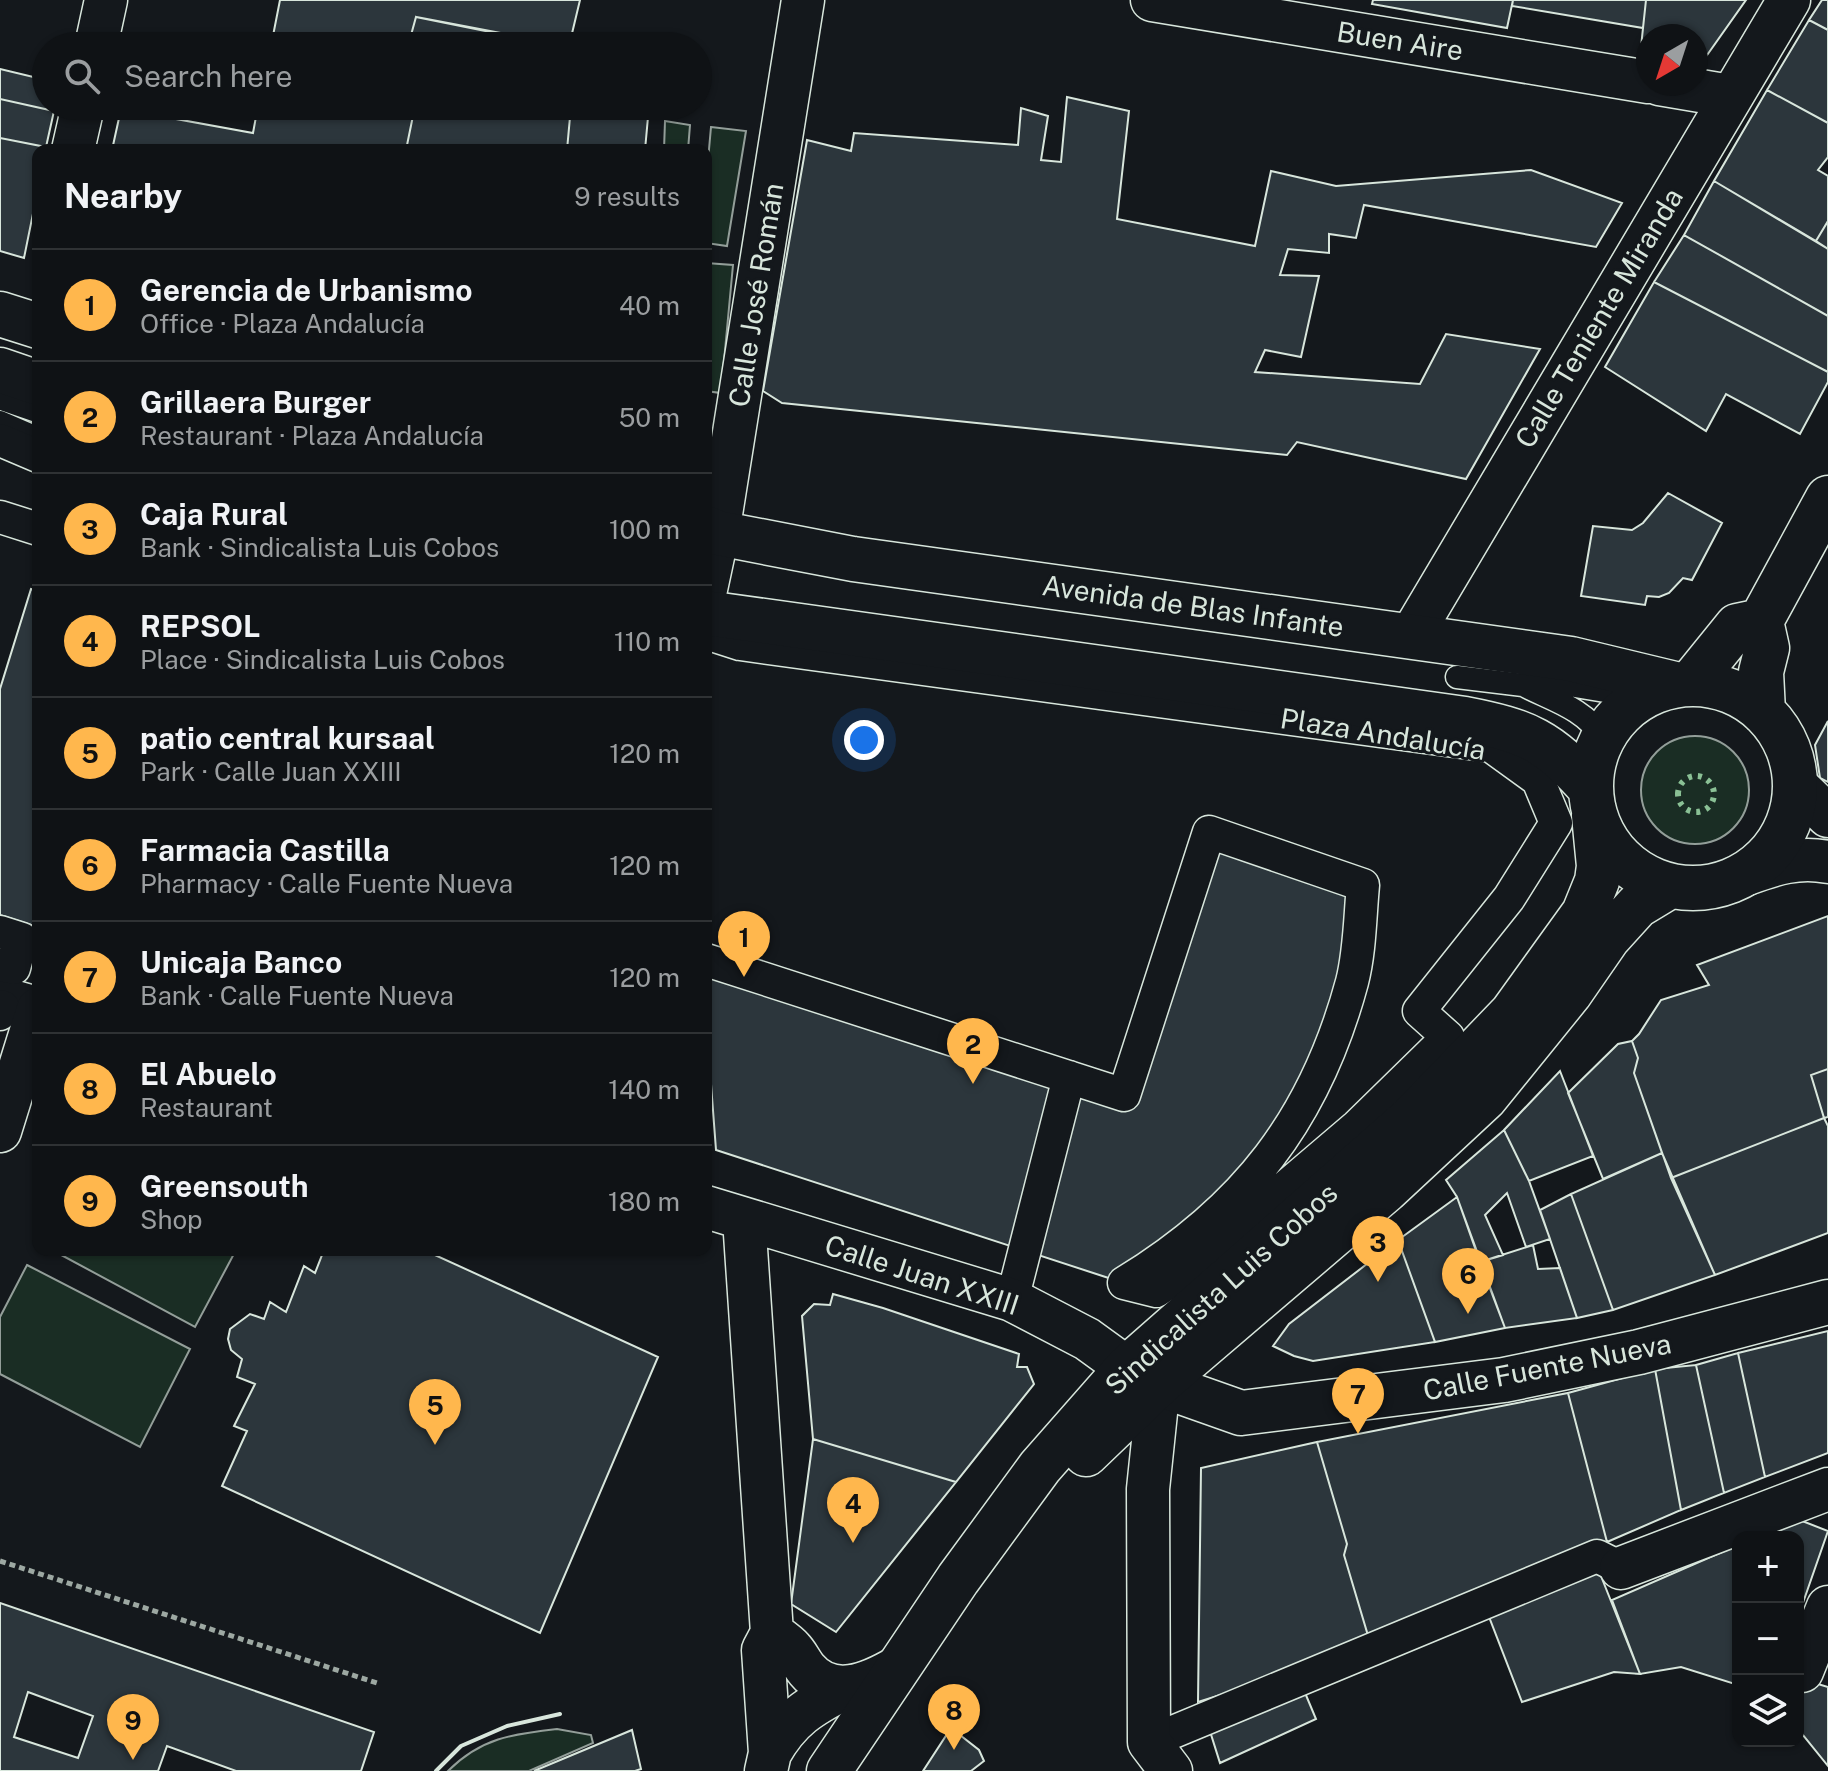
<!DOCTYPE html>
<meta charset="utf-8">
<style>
body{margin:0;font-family:"Public Sans",sans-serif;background:#1d2022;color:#f1f3f6}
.controls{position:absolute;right:24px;bottom:24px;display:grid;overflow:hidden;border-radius:16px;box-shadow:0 2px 6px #0004}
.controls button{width:72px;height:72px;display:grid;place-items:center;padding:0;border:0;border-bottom:2px solid #2f3234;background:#0f1215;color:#f1f3f6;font:40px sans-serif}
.compass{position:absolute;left:1636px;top:24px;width:72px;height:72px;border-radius:50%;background:#0f1215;box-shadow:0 2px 6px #0004;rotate:219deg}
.you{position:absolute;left:864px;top:740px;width:28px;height:28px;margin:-20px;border:6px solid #fff;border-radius:50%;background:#1a73e8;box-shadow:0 0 0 12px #1a73e833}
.badge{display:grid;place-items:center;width:52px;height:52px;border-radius:50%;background:#ffb74d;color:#111;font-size:26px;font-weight:700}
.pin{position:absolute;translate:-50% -66px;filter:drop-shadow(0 2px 4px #0008)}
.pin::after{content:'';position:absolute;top:42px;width:28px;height:24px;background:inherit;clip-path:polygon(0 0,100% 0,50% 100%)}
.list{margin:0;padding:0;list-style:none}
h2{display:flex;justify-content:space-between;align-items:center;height:104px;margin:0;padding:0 32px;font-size:34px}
h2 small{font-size:26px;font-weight:400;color:#9b9ea0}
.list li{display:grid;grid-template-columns:52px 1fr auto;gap:24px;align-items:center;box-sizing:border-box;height:112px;padding:0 32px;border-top:2px solid #2f3234}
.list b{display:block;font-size:30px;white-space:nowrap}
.list p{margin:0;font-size:26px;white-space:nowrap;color:#9b9ea0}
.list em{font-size:26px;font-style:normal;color:#9b9ea0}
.icon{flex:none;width:44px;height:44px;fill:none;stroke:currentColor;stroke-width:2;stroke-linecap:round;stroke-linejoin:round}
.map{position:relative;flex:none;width:1828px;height:1771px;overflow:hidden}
.search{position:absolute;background:#0f1215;box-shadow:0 2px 6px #0004;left:32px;top:32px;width:680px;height:88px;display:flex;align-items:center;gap:20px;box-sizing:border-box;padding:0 28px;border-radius:44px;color:#9b9ea0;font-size:30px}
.panel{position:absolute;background:#0f1215;box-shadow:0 2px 6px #0004;left:32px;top:144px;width:680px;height:1112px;border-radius:16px}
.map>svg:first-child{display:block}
.green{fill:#1a2d24;stroke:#939e99;stroke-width:2}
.building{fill:#2c363c;stroke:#d8e6dc;stroke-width:2;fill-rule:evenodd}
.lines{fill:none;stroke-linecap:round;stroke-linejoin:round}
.service-casing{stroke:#d8e6dc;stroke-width:25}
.pedestrian-casing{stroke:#d8e6dc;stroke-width:35}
.minor-casing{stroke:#d8e6dc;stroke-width:45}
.tertiary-casing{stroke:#d8e6dc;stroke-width:47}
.secondary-casing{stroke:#d8e6dc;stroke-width:47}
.path{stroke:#9da8a2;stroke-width:5;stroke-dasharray:6 4;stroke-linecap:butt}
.service{stroke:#14181c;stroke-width:22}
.pedestrian{stroke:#14181c;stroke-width:32}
.minor{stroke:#14181c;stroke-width:42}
.tertiary{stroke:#14181c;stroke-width:44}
.secondary{stroke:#14181c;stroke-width:44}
.hedge{stroke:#8ac095;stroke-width:6;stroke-dasharray:4 6;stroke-linecap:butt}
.wall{stroke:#d8e6dc;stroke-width:4}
.labels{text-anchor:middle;stroke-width:6;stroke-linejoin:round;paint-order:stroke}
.street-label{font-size:28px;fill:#d8e6dc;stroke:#14181c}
</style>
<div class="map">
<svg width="1828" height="1771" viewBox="0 0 1828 1771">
<rect width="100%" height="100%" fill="#14181c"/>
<path class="green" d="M 665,121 L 690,125 L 688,150 L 664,150 Z
M 711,127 L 746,131 L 727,246 L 706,243 L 706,183 Z
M 706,263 L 733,265 L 721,393 L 706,391 Z
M1641 790a54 54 0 1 1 108 0a54 54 0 1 1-108 0Z
M 52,1250 L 236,1250 L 195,1327 Z
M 27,1265 L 190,1349 L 140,1447 L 0,1374 L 0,1317 Z
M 557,1729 L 591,1735 L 593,1743 L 529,1771 L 448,1771 C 481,1738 512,1734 557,1729 Z"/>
<path class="building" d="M 280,0 L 580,0 L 569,46 L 416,17 L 408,46 L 271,46 Z
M 1373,0 L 1513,0 L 1507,28 L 1372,4 Z
M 1513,0 L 1646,0 L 1643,28 L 1512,6 Z
M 1646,0 L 1746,0 L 1705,58 L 1696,57 L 1696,36 L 1648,36 L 1648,49 L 1641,47 Z
M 1822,0 L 1828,0 L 1828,30 L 1809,20 Z
M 416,17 L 559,46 L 408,46 Z
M 1809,20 L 1828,30 L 1828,123 L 1767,90 Z
M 0,69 L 46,80 L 46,106 L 55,106 L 54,111 L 0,99 Z
M 1767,90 L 1828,123 L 1828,157 L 1818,170 L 1828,176 L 1828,221 L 1816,241 L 1714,181 Z
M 1067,97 L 1129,111 L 1117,219 L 1255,246 L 1271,171 L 1336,186 L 1531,170 L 1622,203 L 1596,247 L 1364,205 L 1356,238 L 1329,234 L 1329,253 L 1288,249 L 1280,275 L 1319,276 L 1301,357 L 1265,350 L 1255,372 L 1420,384 L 1446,334 L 1540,349 L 1466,479 L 1297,442 L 1287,455 L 782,403 L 763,391 L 807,140 L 851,151 L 854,133 L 1018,145 L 1021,108 L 1048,116 L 1041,160 L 1061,162 Z
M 0,99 L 54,111 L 46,147 L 0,138 Z
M 258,106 L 415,106 L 406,150 L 112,150 L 121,109 L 253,133 Z
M 415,106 L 571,106 L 567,150 L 406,150 Z
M 571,106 L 649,106 L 645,150 L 567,150 Z
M 0,138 L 46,147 L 46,150 L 38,150 L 38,189 L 24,258 L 0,251 Z
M 1714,181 L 1828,249 L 1828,316 L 1684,235 Z
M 1828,221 L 1828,249 L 1816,241 Z
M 1684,235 L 1828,316 L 1828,372 L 1654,282 Z
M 1654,282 L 1828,372 L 1828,382 L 1800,434 L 1726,394 L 1706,431 L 1605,367 Z
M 1668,493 L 1722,523 L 1692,580 L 1683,578 L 1669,593 L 1659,597 L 1647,596 L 1645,605 L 1581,596 L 1593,526 L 1632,530 L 1643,523 Z
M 31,589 L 38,591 L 38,914 L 34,926 L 0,915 L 0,689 Z
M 1828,721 L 1828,782 L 1820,778 L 1815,745 Z
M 1209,832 L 1363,885 L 1352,979 L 1283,1140 L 1124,1283 L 716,1150 L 706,1018 L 706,960 L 1124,1095 Z
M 1828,916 L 1828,1069 L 1811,1075 L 1824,1118 L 1671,1178 L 1634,1073 L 1638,1058 L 1632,1041 L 1639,1034 L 1661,1000 L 1709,985 L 1697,965 Z
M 1632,1041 L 1638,1058 L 1634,1073 L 1662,1153 L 1603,1179 L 1568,1093 L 1618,1044 Z
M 1828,1069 L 1828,1117 L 1824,1118 L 1811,1075 Z
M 1560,1071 L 1593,1156 L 1529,1181 L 1504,1130 Z
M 1824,1118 L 1828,1126 L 1828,1233 L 1715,1275 L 1671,1178 Z
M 1504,1130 L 1529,1181 L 1550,1239 L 1526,1247 L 1507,1193 L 1485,1215 L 1503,1255 L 1480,1262 L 1457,1197 L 1446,1180 Z
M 1662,1153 L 1715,1275 L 1613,1310 L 1571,1194 Z
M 1571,1194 L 1613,1310 L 1577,1318 L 1540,1210 Z
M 1457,1197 L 1505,1328 L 1435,1342 L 1398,1240 Z
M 1398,1240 L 1435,1342 L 1313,1361 L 1294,1356 L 1273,1346 L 1289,1324 Z
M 1533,1245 L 1538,1269 L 1560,1268 L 1577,1318 L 1505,1328 L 1480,1262 Z
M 324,1250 L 424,1250 L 658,1357 L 540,1633 L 222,1486 L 247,1431 L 234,1426 L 255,1384 L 237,1377 L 242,1359 L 231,1350 L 228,1339 L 230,1329 L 250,1314 L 264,1319 L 270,1302 L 286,1312 L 304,1266 L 315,1273 Z
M 833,1294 L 883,1308 L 1019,1354 L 1017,1367 L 1027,1367 L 1034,1384 L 956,1482 L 813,1439 L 802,1316 L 814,1304 L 830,1305 Z
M 1828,1331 L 1828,1453 L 1765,1477 L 1738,1353 Z
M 1738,1353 L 1765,1477 L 1724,1493 L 1696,1365 Z
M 1696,1365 L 1724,1493 L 1681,1510 L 1655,1369 Z
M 1655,1369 L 1681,1510 L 1607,1542 L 1568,1393 Z
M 1568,1393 L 1607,1542 L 1369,1639 L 1344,1555 L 1347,1544 L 1317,1442 Z
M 813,1439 L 956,1482 L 836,1632 L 791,1604 Z
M 1317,1442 L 1347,1544 L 1344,1555 L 1369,1639 L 1278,1677 L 1198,1702 L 1201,1468 Z
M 1797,1519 L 1828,1531 L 1798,1617 L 1798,1537 L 1756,1537 Z
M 1738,1545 L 1738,1685 L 1681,1667 L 1640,1674 L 1612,1600 Z
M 1597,1566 L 1640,1674 L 1614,1672 L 1522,1702 L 1486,1609 Z
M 0,1603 L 374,1732 L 361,1771 L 236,1771 L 167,1746 L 158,1771 L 0,1771 ZM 28,1692 L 93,1716 L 78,1758 L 14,1737 Z
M 1808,1681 L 1828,1687 L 1828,1766 L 1798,1729 L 1798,1704 Z
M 1303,1688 L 1316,1719 L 1220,1763 L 1209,1728 Z
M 951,1728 L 979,1750 L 984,1761 L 971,1771 L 923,1771 Z
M 632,1730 L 641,1769 L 635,1771 L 534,1771 Z"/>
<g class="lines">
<defs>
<path id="service" d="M 0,422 L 30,435
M 1457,677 L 1523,685 L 1551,682 L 1617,693 L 1646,690
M 1523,685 C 1552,700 1584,708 1603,738
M 0,987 L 38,998"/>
<path id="pedestrian" d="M 0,393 L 38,406
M 0,440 L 38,456
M 0,517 L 38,529
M 706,633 L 740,644 L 1491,746 L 1538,780 L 1556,823 L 1509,898 L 1419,1011 L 1448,1037 L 1357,1126 L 1188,1270 L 1156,1291 L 1124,1283 C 1245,1209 1315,1119 1352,982 C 1360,951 1360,916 1363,885 L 1209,832 L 1124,1095 L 706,960
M 0,932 L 22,939 L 14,968 L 0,965
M 0,1006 L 3,1007 L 0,1014
M 1012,1300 L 1069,1077
M 1149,1742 L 1597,1556 L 1621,1568"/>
<path id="minor" d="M 1152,0 L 1648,82
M 96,46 L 106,0
M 1659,84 L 1730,96
M 73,150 L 83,106
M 706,589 L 718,533 L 803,0
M 1411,636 L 1789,0
M 1795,784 L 1828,816
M 1747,874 C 1774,864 1799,856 1828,862
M 0,1131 L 38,1009
M 706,1207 L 1012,1300 L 1087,1339 L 1127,1368
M 744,1219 L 772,1633 L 763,1650 L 770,1753 L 766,1771
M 1159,1384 L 1148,1489 L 1149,1742 L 1171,1771
M 1621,1568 L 1828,1489
M 772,1633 C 779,1638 787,1643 792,1649 C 798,1655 801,1663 807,1670 C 832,1700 869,1684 898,1667
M 1802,1671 L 1828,1607
M 770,1753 C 790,1718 810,1706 845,1688"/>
<path id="tertiary" d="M 1129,1370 L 1159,1384 L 1241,1413 L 1504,1380 L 1639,1352 L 1828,1302"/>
<path id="secondary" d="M 0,314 L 38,326
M 0,370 L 38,383
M 706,528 L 718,533 L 853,559 L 1571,659 L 1679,685
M 706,613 L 1465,719 C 1527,731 1549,741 1591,789
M 1690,684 L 1737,626 L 1761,621
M1591 786a102 102 0 1 1 204 0a102 102 0 1 1-204 0Z
M 1763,712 L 1761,672 L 1767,648 L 1761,621 L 1828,498
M 1086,1454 L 1159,1384 L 1386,1190 L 1485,1098 L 1570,993 L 1608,938 L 1637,906 L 1670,886
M 829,1771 L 958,1579 L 1040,1467 L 1127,1368 L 1411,1118 L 1512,1013 L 1584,913 L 1597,881 L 1599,866 L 1594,815"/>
</defs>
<use href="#service" class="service-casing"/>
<use href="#pedestrian" class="pedestrian-casing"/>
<use href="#minor" class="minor-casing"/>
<use href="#tertiary" class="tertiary-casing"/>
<use href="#secondary" class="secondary-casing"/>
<path class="path" d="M 0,1561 L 377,1683"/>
<use href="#service" class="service"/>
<use href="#pedestrian" class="pedestrian"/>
<use href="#minor" class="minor"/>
<use href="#tertiary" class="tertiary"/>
<use href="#secondary" class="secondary"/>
<path class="hedge" d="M1678 794a18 18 0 1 1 36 0a18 18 0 1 1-36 0Z"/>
<path class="wall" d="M 436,1771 L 461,1746 L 507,1726 L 560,1714"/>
</g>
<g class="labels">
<g class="street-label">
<text transform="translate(1400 41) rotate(9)" y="10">Buen Aire</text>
<text transform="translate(756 295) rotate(-81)" y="10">Calle José Román</text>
<text transform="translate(1599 318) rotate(-59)" y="10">Calle Teniente Miranda</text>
<text transform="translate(1193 606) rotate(8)" y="10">Avenida de Blas Infante</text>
<text transform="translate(1383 734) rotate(9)" y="10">Plaza Andalucía</text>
<text transform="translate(922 1275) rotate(18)" y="10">Calle Juan XXIII</text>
<text transform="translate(1221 1289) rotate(-42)" y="10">Sindicalista Luis Cobos</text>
<text transform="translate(1547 1367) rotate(-11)" y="10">Calle Fuente Nueva</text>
</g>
</g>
</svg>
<div class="controls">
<button>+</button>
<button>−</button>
<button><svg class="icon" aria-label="layers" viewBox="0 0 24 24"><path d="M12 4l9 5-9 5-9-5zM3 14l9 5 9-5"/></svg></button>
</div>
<svg class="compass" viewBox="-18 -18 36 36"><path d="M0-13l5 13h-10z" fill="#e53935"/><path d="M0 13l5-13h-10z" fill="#9b9ea0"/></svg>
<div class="you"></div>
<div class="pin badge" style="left:744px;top:977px">1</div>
<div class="pin badge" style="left:973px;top:1084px">2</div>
<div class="pin badge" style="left:1378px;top:1282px">3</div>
<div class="pin badge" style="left:853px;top:1543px">4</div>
<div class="pin badge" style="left:435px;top:1445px">5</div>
<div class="pin badge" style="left:1468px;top:1314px">6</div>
<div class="pin badge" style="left:1358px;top:1434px">7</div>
<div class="pin badge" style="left:954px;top:1750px">8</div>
<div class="pin badge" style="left:133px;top:1760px">9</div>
<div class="search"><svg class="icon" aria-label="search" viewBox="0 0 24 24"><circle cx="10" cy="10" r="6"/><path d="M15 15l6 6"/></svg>Search here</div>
<section class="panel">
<h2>Nearby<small>9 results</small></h2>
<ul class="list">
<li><span class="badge">1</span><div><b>Gerencia de Urbanismo</b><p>Office · Plaza Andalucía</p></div><em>40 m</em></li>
<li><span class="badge">2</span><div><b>Grillaera Burger</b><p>Restaurant · Plaza Andalucía</p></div><em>50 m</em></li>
<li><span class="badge">3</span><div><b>Caja Rural</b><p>Bank · Sindicalista Luis Cobos</p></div><em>100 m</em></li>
<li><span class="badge">4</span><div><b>REPSOL</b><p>Place · Sindicalista Luis Cobos</p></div><em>110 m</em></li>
<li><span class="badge">5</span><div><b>patio central kursaal</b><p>Park · Calle Juan XXIII</p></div><em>120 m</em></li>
<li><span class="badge">6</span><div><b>Farmacia Castilla</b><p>Pharmacy · Calle Fuente Nueva</p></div><em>120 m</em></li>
<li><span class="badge">7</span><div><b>Unicaja Banco</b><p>Bank · Calle Fuente Nueva</p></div><em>120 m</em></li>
<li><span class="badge">8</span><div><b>El Abuelo</b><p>Restaurant</p></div><em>140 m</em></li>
<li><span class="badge">9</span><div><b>Greensouth</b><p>Shop</p></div><em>180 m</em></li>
</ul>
</section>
</div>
